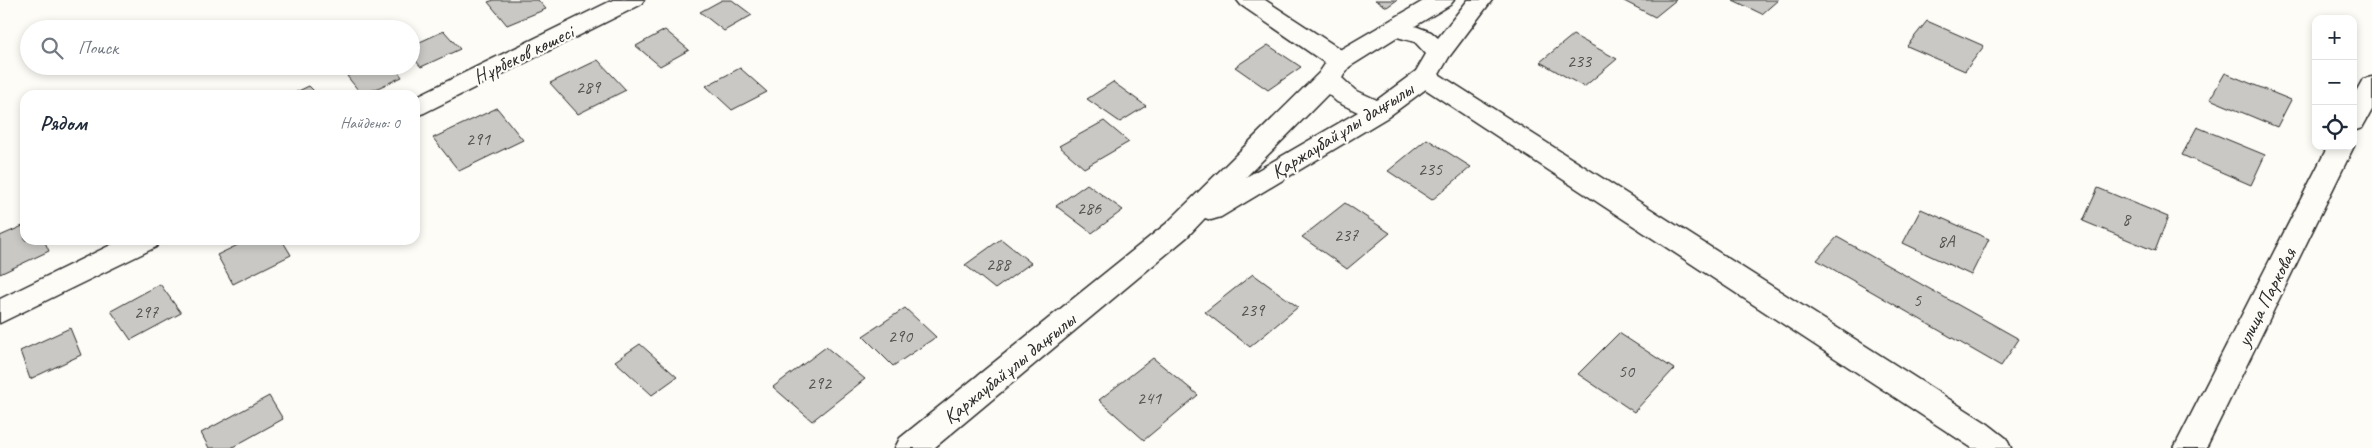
<!DOCTYPE html>
<html lang="ru">
<meta charset="utf-8">
<style>
body{margin:0;font-family:Caveat,sans-serif;background:#f6f6f7;color:#1f2937}
.controls{position:absolute;right:15px;top:15px;display:grid;overflow:hidden;border-radius:10px;box-shadow:0 2px 8px #0003}
.controls button{width:45px;height:45px;display:grid;place-items:center;padding:0;border:0;border-bottom:1px solid #e0e1e3;background:#fff;color:#1f2937;font:25px sans-serif}
.list{margin:0;padding:0;list-style:none}
h2{display:flex;justify-content:space-between;align-items:center;height:65px;margin:0;padding:0 20px;font-size:21px}
h2 small{font-size:16px;font-weight:400;color:#747a83}
.icon{flex:none;width:28px;height:28px;fill:none;stroke:currentColor;stroke-width:2;stroke-linecap:round;stroke-linejoin:round}
.map{position:relative;flex:none;width:2372px;height:448px;overflow:hidden}
.search{position:absolute;background:#fff;box-shadow:0 2px 8px #0003;left:20px;top:20px;width:400px;height:55px;display:flex;align-items:center;gap:12px;box-sizing:border-box;padding:0 18px;border-radius:28px;color:#747a83;font-size:19px}
.panel{position:absolute;background:#fff;box-shadow:0 2px 8px #0003;left:20px;top:90px;width:400px;height:155px;border-radius:15px}
.map>svg:first-child{display:block}
.building{fill:#c9c8c4;stroke:#2b2b2b}
.lines{fill:none;stroke-linecap:round;stroke-linejoin:round}
.minor-casing{stroke:#2b2b2b;stroke-width:3}
.trunk-casing{stroke:#2b2b2b;stroke-width:3}
.minor{fill:#fdfcf7;fill-rule:evenodd}
.trunk{fill:#fdfcf7;fill-rule:evenodd}
.labels{text-anchor:middle;stroke-width:4.5;stroke-linejoin:round;paint-order:stroke}
.number-label{font-size:18px;fill:#525251}
.street-label{font-size:20px;fill:#2b2b2b;stroke:#fdfcf7}
</style>
<div class="map">
<svg width="2372" height="448" viewBox="0 0 2372 448">
<rect width="100%" height="100%" fill="#fdfcf7"/>
<filter id="ink" filterUnits="userSpaceOnUse"><feTurbulence type="fractalNoise" baseFrequency=".02" numOctaves="2"/><feDisplacementMap in="SourceGraphic" scale="10" xChannelSelector="R" yChannelSelector="G"/><feConvolveMatrix kernelMatrix="1 2 1 2 8 2 1 2 1" color-interpolation-filters="sRGB"/></filter>
<g filter="url(#ink)">
<path class="building" d="M 494,0 L 538,0 L 546,9 L 507,25 L 488,2 Z
M 722,0 L 732,0 L 752,15 L 724,31 L 700,12 Z
M 1375,0 L 1397,0 L 1387,7 Z
M 1622,0 L 1676,0 L 1655,17 Z
M 1733,0 L 1778,0 L 1762,14 Z
M 1927,21 L 1984,46 L 1965,71 L 1907,46 Z
M 665,30 L 689,50 L 660,66 L 636,46 Z
M 444,31 L 460,49 L 421,67 L 411,55 L 411,46 Z
M 1573,35 L 1617,59 L 1584,87 L 1540,62 Z
M 1268,45 L 1301,67 L 1268,90 L 1235,67 Z
M 598,60 L 626,90 L 578,114 L 550,83 Z
M 369,66 L 394,66 L 402,77 L 362,95 L 347,76 Z
M 740,68 L 767,92 L 732,110 L 706,86 Z
M 2225,73 L 2291,100 L 2277,127 L 2210,99 Z
M 1113,82 L 1146,106 L 1120,122 L 1087,99 Z
M 309,86 L 318,95 L 290,95 Z
M 497,108 L 523,140 L 459,171 L 433,138 Z
M 1104,121 L 1129,142 L 1084,168 L 1059,146 Z
M 2197,127 L 2265,155 L 2251,185 L 2182,155 Z
M 1427,139 L 1471,167 L 1432,200 L 1388,171 Z
M 1087,184 L 1123,210 L 1092,233 L 1056,206 Z
M 2098,188 L 2168,217 L 2155,251 L 2083,221 Z
M 1345,203 L 1390,233 L 1347,269 L 1302,237 Z
M 1921,209 L 1989,239 L 1971,275 L 1903,243 Z
M 25,225 L 25,240 L 44,240 L 49,251 L 0,274 L 0,236 Z
M 1837,237 L 2019,339 L 2001,366 L 1817,260 Z
M 1001,239 L 1031,263 L 995,289 L 965,265 Z
M 248,240 L 282,240 L 291,255 L 233,284 L 217,255 Z
M 1253,274 L 1298,307 L 1250,347 L 1205,312 Z
M 160,284 L 181,313 L 131,340 L 111,311 Z
M 905,308 L 936,337 L 893,366 L 863,336 Z
M 70,328 L 81,355 L 30,379 L 20,351 Z
M 1619,333 L 1674,369 L 1634,412 L 1578,374 Z
M 640,344 L 677,377 L 652,395 L 615,361 Z
M 826,347 L 865,379 L 812,421 L 773,387 Z
M 1153,358 L 1198,395 L 1144,440 L 1099,400 Z
M 269,396 L 283,419 L 231,448 L 209,448 L 201,433 Z"/>
<g class="lines">
<defs>
<path id="minor" d="M 613,0 L 644,0 L 640,5 L 424,113 L 415,116 L 415,97 Z
M 1237,0 L 1265,0 L 1349,55 L 1352,61 L 1349,67 L 1340,69 L 1331,67 L 1241,5 Z
M 1425,69 L 1434,71 L 1988,424 L 2006,438 L 2011,448 L 1972,448 L 1416,83 L 1413,77 L 1416,71 Z
M 2372,77 L 2372,110 L 2362,128 L 2353,131 L 2353,97 L 2363,79 Z
M 2353,145 L 2354,146 L 2206,448 L 2174,448 L 2328,146 Z
M 121,240 L 160,240 L 156,247 L 0,323 L 0,299 Z"/>
<path id="trunk" d="M 1425,0 L 1454,0 L 1450,5 L 1415,26 L 1431,32 L 1438,38 L 1468,0 L 1492,0 L 1449,57 L 1434,83 L 1388,117 L 1221,217 L 1211,220 L 1205,218 L 1187,237 L 934,448 L 895,448 L 900,438 L 1167,223 L 1319,73 L 1331,55 ZM 1397,37 L 1415,42 L 1426,54 L 1416,71 L 1377,100 L 1355,90 L 1342,78 L 1349,67 ZM 1328,94 L 1337,102 L 1358,112 L 1246,177 Z"/>
</defs>
<use href="#minor" class="minor-casing"/>
<use href="#trunk" class="trunk-casing"/>
<use href="#minor" class="minor"/>
<use href="#trunk" class="trunk"/>
</g>
</g>
<g class="labels">
<g class="number-label">
<text x="1579" y="67">233</text>
<text x="588" y="93">289</text>
<text x="478" y="145">291</text>
<text x="1430" y="175">235</text>
<text x="1089" y="214">286</text>
<text x="2126" y="225">8</text>
<text x="1346" y="241">237</text>
<text x="1946" y="247">8А</text>
<text x="998" y="270">288</text>
<text x="1917" y="306">5</text>
<text x="1252" y="316">239</text>
<text x="146" y="318">297</text>
<text x="900" y="342">290</text>
<text x="1626" y="377">50</text>
<text x="819" y="389">292</text>
<text x="1149" y="404">241</text>
</g>
<g class="street-label">
<text transform="translate(523 54) rotate(-26)" y="7">Нұрбеков көшесі</text>
<text transform="translate(1342 130) rotate(-32)" y="7">Қаржаубайұлы даңғылы</text>
<text transform="translate(2266 297) rotate(-63)" y="7">улица Парковая</text>
<text transform="translate(1009 368) rotate(-39)" y="7">Қаржаубайұлы даңғылы</text>
</g>
</g>
</svg>
<div class="controls">
<button>+</button>
<button>−</button>
<button><svg class="icon" aria-label="locate" viewBox="0 0 24 24"><circle cx="12" cy="12" r="6"/><path d="M12 2v4M12 18v4M2 12h4M18 12h4"/></svg></button>
</div>
<div class="search"><svg class="icon" aria-label="search" viewBox="0 0 24 24"><circle cx="10" cy="10" r="6"/><path d="M15 15l6 6"/></svg>Поиск</div>
<section class="panel">
<h2>Рядом<small>Найдено: 0</small></h2>
<ul class="list">
</ul>
</section>
</div>
